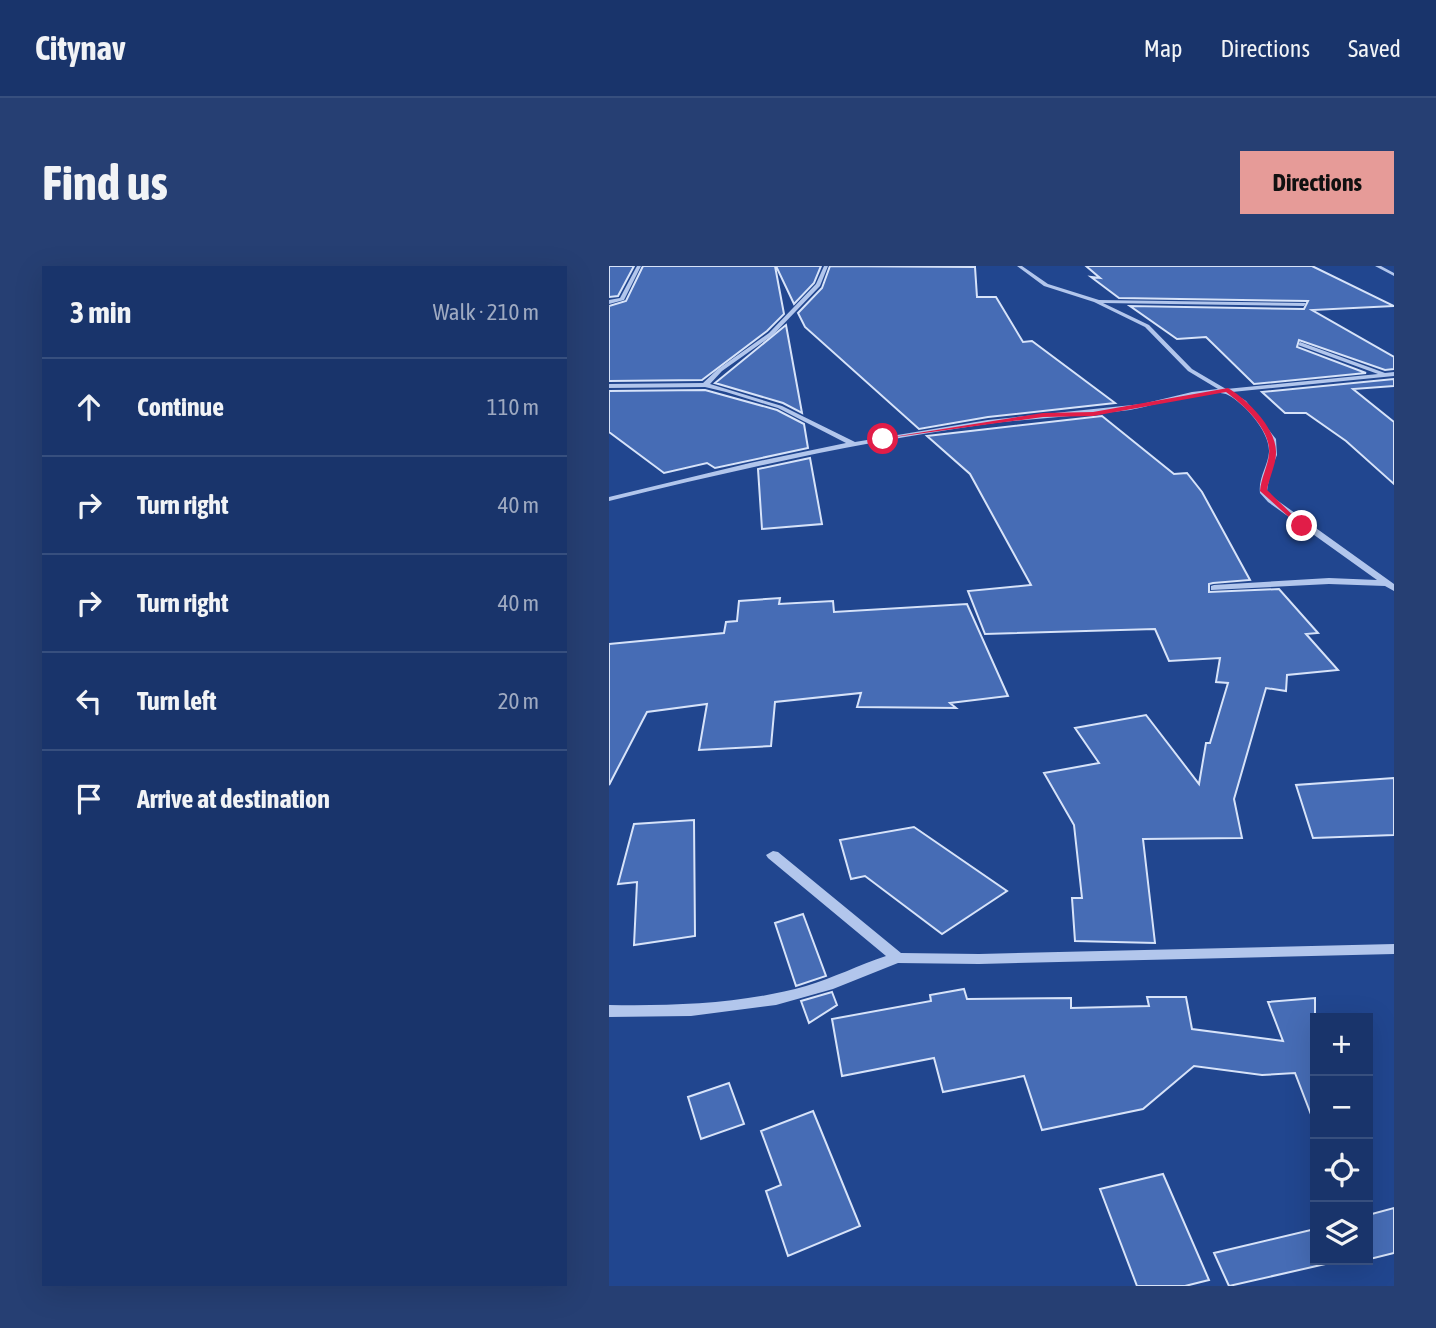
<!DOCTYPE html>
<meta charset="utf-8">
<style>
body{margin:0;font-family:"Asap Condensed",sans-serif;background:#263f73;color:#f1f3f6}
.controls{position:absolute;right:21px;bottom:21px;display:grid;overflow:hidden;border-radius:0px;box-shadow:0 7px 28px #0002}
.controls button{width:63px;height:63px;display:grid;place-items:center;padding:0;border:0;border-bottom:2px solid #374f7e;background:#19346b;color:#f1f3f6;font:35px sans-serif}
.stop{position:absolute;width:21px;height:21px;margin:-16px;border:5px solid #e11d48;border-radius:50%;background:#fff}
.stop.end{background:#e11d48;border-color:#fff;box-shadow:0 2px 7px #0008}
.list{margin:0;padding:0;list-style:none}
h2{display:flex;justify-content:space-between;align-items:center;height:91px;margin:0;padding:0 28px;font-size:30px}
h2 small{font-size:23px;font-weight:400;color:#9faac1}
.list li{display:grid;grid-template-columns:46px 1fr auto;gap:21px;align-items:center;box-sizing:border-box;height:98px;padding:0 28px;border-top:2px solid #374f7e}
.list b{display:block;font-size:26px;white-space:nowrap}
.list em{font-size:23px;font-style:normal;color:#9faac1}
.icon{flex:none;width:38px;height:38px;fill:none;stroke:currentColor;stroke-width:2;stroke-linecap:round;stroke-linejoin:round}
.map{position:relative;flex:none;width:785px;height:1020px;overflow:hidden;border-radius:0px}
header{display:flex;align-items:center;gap:42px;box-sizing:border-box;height:98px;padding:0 35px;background:#19346b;border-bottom:2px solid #374f7e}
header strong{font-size:33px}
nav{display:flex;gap:38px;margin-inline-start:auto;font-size:24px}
.intro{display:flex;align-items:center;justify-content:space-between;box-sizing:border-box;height:168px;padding:0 42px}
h1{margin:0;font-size:49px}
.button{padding:18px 32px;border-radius:0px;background:#e69b98;color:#111;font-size:24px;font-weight:700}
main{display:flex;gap:42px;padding:0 42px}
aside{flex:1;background:#19346b;border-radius:0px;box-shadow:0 7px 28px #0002}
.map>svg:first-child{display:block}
.building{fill:#466cb5;stroke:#d7e3f9;stroke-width:2}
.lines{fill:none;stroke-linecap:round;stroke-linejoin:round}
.minor{fill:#b2c6ec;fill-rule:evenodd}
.route{fill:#e11d48}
</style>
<header>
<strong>Citynav</strong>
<nav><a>Map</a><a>Directions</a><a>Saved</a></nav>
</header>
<div class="intro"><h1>Find us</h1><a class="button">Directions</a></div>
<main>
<aside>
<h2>3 min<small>Walk · 210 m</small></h2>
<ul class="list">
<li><svg class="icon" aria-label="ahead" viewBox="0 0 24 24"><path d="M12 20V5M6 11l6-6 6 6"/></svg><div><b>Continue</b></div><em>110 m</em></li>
<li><svg class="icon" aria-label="right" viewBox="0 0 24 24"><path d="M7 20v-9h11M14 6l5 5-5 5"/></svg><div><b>Turn right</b></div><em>40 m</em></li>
<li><svg class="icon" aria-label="right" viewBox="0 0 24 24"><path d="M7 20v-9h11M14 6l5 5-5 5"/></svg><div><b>Turn right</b></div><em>40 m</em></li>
<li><svg class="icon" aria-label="left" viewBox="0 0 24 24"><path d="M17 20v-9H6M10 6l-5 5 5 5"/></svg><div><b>Turn left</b></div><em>20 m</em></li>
<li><svg class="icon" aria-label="arrive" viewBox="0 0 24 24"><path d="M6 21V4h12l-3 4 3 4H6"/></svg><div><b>Arrive at destination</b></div></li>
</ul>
</aside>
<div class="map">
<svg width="785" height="1020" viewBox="0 0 785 1020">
<rect width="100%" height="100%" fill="#21468f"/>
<path class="building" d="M 0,0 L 25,0 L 9,30 L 0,31 Z
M 34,0 L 166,0 L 175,48 L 158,65 L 93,114 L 0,115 L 0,40 L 17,35 Z
M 167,0 L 212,0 L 205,17 L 185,38 Z
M 221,0 L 366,1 L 368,31 L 387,31 L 414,76 L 423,75 L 506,137 L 379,151 L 310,163 L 196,61 L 189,47 L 213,22 Z
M 477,0 L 703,0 L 785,40 L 703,44 L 785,91 L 785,103 L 776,104 L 690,74 L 688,81 L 757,107 L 645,118 L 597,71 L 568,73 L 521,40 L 695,43 L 699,35 L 510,32 L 482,11 L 491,12 Z
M 177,59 L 193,147 L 174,137 L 106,117 Z
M 785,113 L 785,120 L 744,123 L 785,156 L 785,218 L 737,175 L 697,147 L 676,147 L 653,126 Z
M 96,124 L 168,144 L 195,158 L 199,182 L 106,202 L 98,197 L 55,207 L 0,166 L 0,125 Z
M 493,150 L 565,208 L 578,207 L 593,226 L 641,314 L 604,317 L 600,318 L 600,326 L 670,323 L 709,367 L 697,368 L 729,404 L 678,409 L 677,425 L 657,422 L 625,533 L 633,572 L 534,573 L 546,677 L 466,675 L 463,632 L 473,632 L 465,559 L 435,507 L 490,497 L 466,462 L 537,449 L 590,518 L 597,477 L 601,477 L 619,417 L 607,416 L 611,392 L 560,395 L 546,363 L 376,368 L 359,325 L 422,319 L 361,208 L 318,170 Z
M 201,192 L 213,258 L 153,263 L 149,203 Z
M 171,332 L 170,338 L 224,335 L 225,346 L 358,338 L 399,430 L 341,437 L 347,442 L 248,441 L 252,427 L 166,436 L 162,480 L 90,484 L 98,438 L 38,446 L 0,519 L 0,378 L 115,367 L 117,356 L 128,355 L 130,335 Z
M 785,512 L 785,569 L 704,572 L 687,519 Z
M 85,554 L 86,670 L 25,679 L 28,616 L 9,618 L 25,558 Z
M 305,561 L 398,625 L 333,668 L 256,610 L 242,613 L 231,574 Z
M 194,648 L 217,710 L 187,720 L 166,657 Z
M 355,723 L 358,733 L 462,732 L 462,742 L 540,740 L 538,731 L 577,731 L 583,763 L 674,775 L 659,736 L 706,732 L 706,851 L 703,851 L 686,807 L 653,809 L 585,800 L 534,843 L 433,864 L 415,810 L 334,826 L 325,792 L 233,810 L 223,753 L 322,735 L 321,729 Z
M 223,726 L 228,739 L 200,757 L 192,735 Z
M 120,817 L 135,858 L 92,873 L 79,831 Z
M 204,845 L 251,960 L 179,990 L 157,925 L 172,919 L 152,865 Z
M 554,908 L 600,1014 L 576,1020 L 528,1020 L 491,923 Z
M 785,942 L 785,987 L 757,994 L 759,949 Z
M 706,963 L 706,994 L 734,994 L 620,1020 L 605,987 Z"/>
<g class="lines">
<path class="minor" d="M 28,0 L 32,0 L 15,34 L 0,38 L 0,34 L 11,32 Z
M 215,0 L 219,0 L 211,20 L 164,69 L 113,105 L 101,118 L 173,140 L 246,176 L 379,154 L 533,138 L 583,126 L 609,123 L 579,105 L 536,61 L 485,36 L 435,20 L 408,0 L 413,0 L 439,18 L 490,34 L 697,37 L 695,40 L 494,37 L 540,59 L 583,103 L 617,123 L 769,108 L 689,79 L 691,76 L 776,107 L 785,106 L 785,110 L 623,126 L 637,135 L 667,173 L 668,189 L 661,206 L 658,225 L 665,232 L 785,318 L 785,325 L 776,320 L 720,318 L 602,324 L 602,320 L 605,319 L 720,312 L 768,314 L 659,236 L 651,227 C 649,212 659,200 660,186 C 661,166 636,138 619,129 C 604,121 540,141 521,144 C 473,150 426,152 378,158 C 251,176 125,204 0,235 L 0,231 L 141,197 L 237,177 L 169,142 L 117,126 L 96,121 L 0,122 L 0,118 L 94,117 L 109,103 L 160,67 L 207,18 Z
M 766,0 L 772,0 L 785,7 L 785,10 Z
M 164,585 L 169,586 L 292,687 L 370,688 L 785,678 L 785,688 L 370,698 L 289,697 L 224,723 L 167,739 L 82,750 L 0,751 L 0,739 C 65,740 133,738 197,720 C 224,712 250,699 277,690 L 159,592 L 157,589 Z"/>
</g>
<path class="route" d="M 619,122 C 638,133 668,163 667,187 C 667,199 660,212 658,224 L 696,261 L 691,261 L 651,225 C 652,212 659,200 660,188 C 663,165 635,139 617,126 L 484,150 L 434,151 L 271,173 L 434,147 L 484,146 Z"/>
</svg>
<div class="controls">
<button>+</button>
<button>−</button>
<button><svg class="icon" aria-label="locate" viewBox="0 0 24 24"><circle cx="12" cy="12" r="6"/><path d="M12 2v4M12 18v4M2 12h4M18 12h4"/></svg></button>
<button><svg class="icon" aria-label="layers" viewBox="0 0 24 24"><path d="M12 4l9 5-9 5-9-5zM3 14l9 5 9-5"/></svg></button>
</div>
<div class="stop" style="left:274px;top:173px"></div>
<div class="stop end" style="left:693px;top:260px"></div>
</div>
</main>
